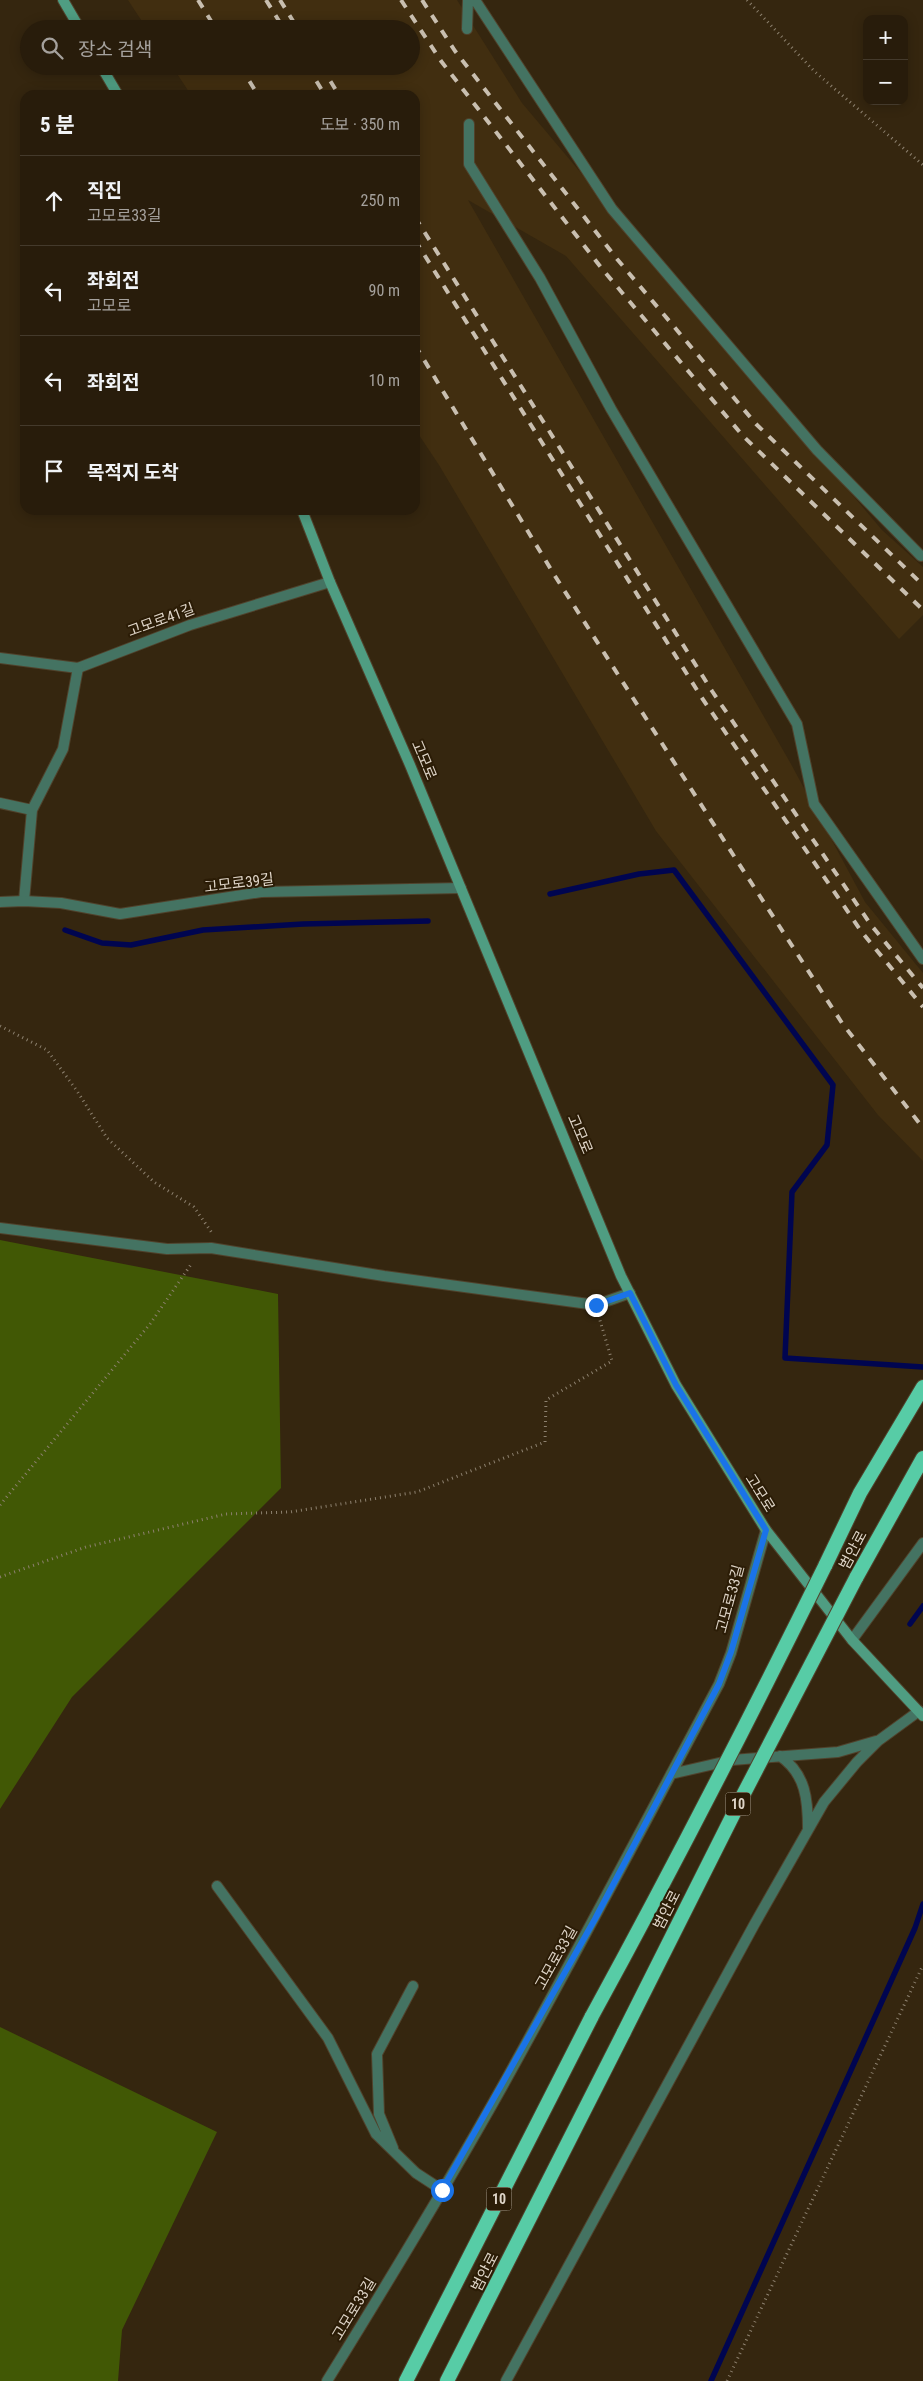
<!DOCTYPE html>
<html lang="ko">
<meta charset="utf-8">
<style>
body{margin:0;font-family:"Roboto Condensed","Noto Sans KR",sans-serif;background:#342919;color:#f1f3f6}
.controls{position:absolute;right:15px;top:15px;display:grid;overflow:hidden;border-radius:10px;box-shadow:0 2px 12px #0003}
.controls button{width:45px;height:45px;display:grid;place-items:center;padding:0;border:0;border-bottom:1px solid #443a2c;background:#281c0b;color:#f1f3f6;font:25px sans-serif}
.stop{position:absolute;width:15px;height:15px;margin:-11px;border:4px solid #1a73e8;border-radius:50%;background:#fff}
.stop.end{background:#1a73e8;border-color:#fff;box-shadow:0 1px 5px #0008}
.list{margin:0;padding:0;list-style:none}
h2{display:flex;justify-content:space-between;align-items:center;height:65px;margin:0;padding:0 20px;font-size:21px}
h2 small{font-size:16px;font-weight:400;color:#a5a19d}
.list li{display:grid;grid-template-columns:32px 1fr auto;gap:15px;align-items:center;box-sizing:border-box;height:90px;padding:0 20px;border-top:1px solid #443a2c}
.list b{display:block;font-size:19px;white-space:nowrap}
.list p{margin:0;font-size:16px;white-space:nowrap;color:#a5a19d}
.list em{font-size:16px;font-style:normal;color:#a5a19d}
.icon{flex:none;width:28px;height:28px;fill:none;stroke:currentColor;stroke-width:2;stroke-linecap:round;stroke-linejoin:round}
.map{position:relative;flex:none;width:923px;height:2381px;overflow:hidden}
.search{position:absolute;background:#281c0b;box-shadow:0 2px 12px #0003;left:20px;top:20px;width:400px;height:55px;display:flex;align-items:center;gap:12px;box-sizing:border-box;padding:0 18px;border-radius:28px;color:#a5a19d;font-size:19px}
.panel{position:absolute;background:#281c0b;box-shadow:0 2px 12px #0003;left:20px;top:90px;width:400px;height:425px;border-radius:15px}
.map>svg:first-child{display:block}
.built{fill:#412e10}
.forest{fill:#415805}
.lines{fill:none;stroke-linecap:round;stroke-linejoin:round}
.stream{stroke:#000550;stroke-width:5.5}
.service-casing{stroke:#50422c;stroke-width:12}
.minor-casing{stroke:#50422c;stroke-width:12}
.tertiary-casing{stroke:#50422c;stroke-width:12}
.secondary-casing{stroke:#50422c;stroke-width:12}
.trunk-casing{stroke:#50422c;stroke-width:16}
.path{stroke:#8d816f;stroke-width:3;stroke-dasharray:1 4;stroke-linecap:butt}
.service{stroke:#447362;stroke-width:10}
.minor{stroke:#447362;stroke-width:10}
.tertiary{stroke:#447362;stroke-width:10}
.secondary{stroke:#4f9d82;stroke-width:10}
.trunk{stroke:#57cca6;stroke-width:14}
.rail{stroke:#c9bfb0;stroke-width:4;stroke-dasharray:9 9;stroke-linecap:butt}
.trunk-bridge-casing{stroke:#50422c;stroke-width:16;stroke-linecap:butt}
.trunk-bridge{stroke:#57cca6;stroke-width:14}
.route{stroke:#1a73e8;stroke-width:6}
.labels{text-anchor:middle;stroke-width:4;stroke-linejoin:round;paint-order:stroke}
.shield{fill:#2b1c06;stroke:#a89d8d;stroke-width:1}
.shield-label{font-size:14px;font-weight:bold;fill:#ded4c7}
.street-label{font-size:15px;fill:#ded4c7;stroke:#2b1c06}
</style>
<div class="map">
<svg width="923" height="2381" viewBox="0 0 923 2381">
<rect width="100%" height="100%" fill="#35260f"/>
<path class="built" d="M 128,0 L 457,0 L 522,103 L 882,530 L 923,567 L 923,615 L 899,639 L 566,256 L 468,200 L 791,764 L 865,902 L 923,973 L 923,1161 L 878,1115 L 656,831 L 439,465 L 415,429 L 415,95 L 191,95 L 172,66 L 411,66 L 411,29 L 147,29 Z"/>
<path class="forest" d="M 0,1240 L 278,1294 L 281,1488 L 72,1697 L 0,1809 Z
M 0,2027 L 217,2132 L 122,2330 L 118,2381 L 0,2381 Z"/>
<g class="lines">
<path class="stream" d="M 550,894 L 639,874 L 674,870 L 833,1085 L 827,1145 L 792,1192 L 785,1358 L 923,1367
M 65,930 L 102,943 L 131,945 L 203,930 L 303,924 L 428,921
M 910,1624 L 923,1606
M 711,2381 L 915,1928 L 923,1904"/>
<defs>
<path id="service" d="M 475,0 L 612,209 L 817,450 L 921,556
M 467,29 L 468,0
M 469,124 L 469,164 L 540,278 L 611,409 L 797,724 L 814,804 L 923,959
M 0,658 L 78,668 L 190,625 L 330,582
M 0,1228 L 167,1249 L 211,1248 L 384,1276 L 596,1305 L 630,1293
M 852,1640 L 923,1543
M 217,1886 L 328,2038 L 376,2134 L 416,2173 L 442,2190
M 393,2148 L 379,2114 L 377,2054 L 413,1986"/>
<path id="minor" d="M 0,803 L 32,810
M 24,901 L 32,810 L 63,749 L 78,668
M 780,1756 C 806,1774 808,1800 808,1830
M 671,1774 L 732,1760 L 838,1752 L 876,1741
M 327,2381 C 387,2284 446,2187 502,2087 C 576,1954 647,1819 719,1684 L 731,1653 L 766,1530
M 506,2381 L 754,1925 L 824,1802 L 857,1762 L 878,1741 L 919,1711"/>
<path id="tertiary" d="M 0,902 L 24,901 L 61,903 L 120,914 L 261,892 L 461,888"/>
<path id="secondary" d="M 63,0 L 80,29
M 101,66 L 118,95
M 302,510 L 330,582 L 410,765 L 621,1276 L 676,1385 L 766,1530 L 852,1640 L 923,1716"/>
<path id="trunk" d="M 825,1566 L 860,1493 L 923,1387
M 856,1578 L 923,1458
M 406,2381 L 592,2016
M 447,2381 L 624,2032"/>
</defs>
<use href="#service" class="service-casing"/>
<use href="#minor" class="minor-casing"/>
<use href="#tertiary" class="tertiary-casing"/>
<use href="#secondary" class="secondary-casing"/>
<use href="#trunk" class="trunk-casing"/>
<path class="path" d="M 747,0 L 814,71 L 923,165
M 0,1026 L 47,1050 L 77,1091 L 107,1138 L 154,1182 L 194,1207 L 212,1233
M 0,1505 L 150,1324 L 192,1263
M 0,1577 L 86,1547 L 226,1514 L 290,1512 L 417,1492 L 545,1442 L 546,1400 L 612,1361 L 599,1317
M 727,2381 L 923,1965"/>
<use href="#service" class="service"/>
<use href="#minor" class="minor"/>
<use href="#tertiary" class="tertiary"/>
<use href="#secondary" class="secondary"/>
<use href="#trunk" class="trunk"/>
<path class="rail" d="M 198,0 L 216,29
M 266,0 L 284,29
M 280,0 L 298,29
M 401,0 L 441,61 L 603,270 L 743,436 L 923,610
M 422,0 L 455,51 L 617,259 L 756,424 L 923,585
M 240,66 L 258,95
M 307,66 L 325,95
M 321,66 L 339,95
M 415,217 L 712,691 L 871,925 L 923,988
M 415,240 L 702,698 L 861,931 L 923,1007
M 415,345 L 555,576 L 732,853 L 842,1023 L 923,1128"/>
<defs>
<path id="trunk-bridge" d="M 592,2016 C 673,1868 750,1718 825,1566
M 624,2032 L 741,1799 L 856,1578"/>
</defs>
<use href="#trunk-bridge" class="trunk-bridge-casing"/>
<use href="#trunk-bridge" class="trunk-bridge"/>
</g>
<g class="lines">
<path class="route" d="M 442,2190 L 595,1919 L 719,1684 L 731,1652 L 766,1530 L 676,1385 L 630,1293 L 596,1305"/>
</g>
<g class="labels">
<g class="shield">
<rect x="725.5" y="1792.5" width="25" height="23" rx="4"/>
<rect x="486.5" y="2187.5" width="25" height="23" rx="4"/>
</g>
<g class="shield-label">
<text x="738" y="1809">10</text>
<text x="499" y="2204">10</text>
</g>
<g class="street-label">
<text transform="translate(161 620) rotate(-20)" y="5">고모로41길</text>
<text transform="translate(424 760) rotate(67)" y="5">고모로</text>
<text transform="translate(239 883) rotate(-7)" y="5">고모로39길</text>
<text transform="translate(580 1134) rotate(67)" y="5">고모로</text>
<text transform="translate(760 1493) rotate(58)" y="5">고모로</text>
<text transform="translate(853 1550) rotate(-62)" y="5">범안로</text>
<text transform="translate(730 1599) rotate(-75)" y="5">고모로33길</text>
<text transform="translate(667 1910) rotate(-63)" y="5">범안로</text>
<text transform="translate(556 1958) rotate(-61)" y="5">고모로33길</text>
<text transform="translate(485 2272) rotate(-63)" y="5">범안로</text>
<text transform="translate(354 2309) rotate(-59)" y="5">고모로33길</text>
</g>
</g>
</svg>
<div class="controls">
<button>+</button>
<button>−</button>
</div>
<div class="stop" style="left:442px;top:2190px"></div>
<div class="stop end" style="left:596px;top:1305px"></div>
<div class="search"><svg class="icon" aria-label="search" viewBox="0 0 24 24"><circle cx="10" cy="10" r="6"/><path d="M15 15l6 6"/></svg>장소 검색</div>
<section class="panel">
<h2>5 분<small>도보 · 350 m</small></h2>
<ul class="list">
<li><svg class="icon" aria-label="ahead" viewBox="0 0 24 24"><path d="M12 20V5M6 11l6-6 6 6"/></svg><div><b>직진</b><p>고모로33길</p></div><em>250 m</em></li>
<li><svg class="icon" aria-label="left" viewBox="0 0 24 24"><path d="M17 20v-9H6M10 6l-5 5 5 5"/></svg><div><b>좌회전</b><p>고모로</p></div><em>90 m</em></li>
<li><svg class="icon" aria-label="left" viewBox="0 0 24 24"><path d="M17 20v-9H6M10 6l-5 5 5 5"/></svg><div><b>좌회전</b></div><em>10 m</em></li>
<li><svg class="icon" aria-label="arrive" viewBox="0 0 24 24"><path d="M6 21V4h12l-3 4 3 4H6"/></svg><div><b>목적지 도착</b></div></li>
</ul>
</section>
</div>
